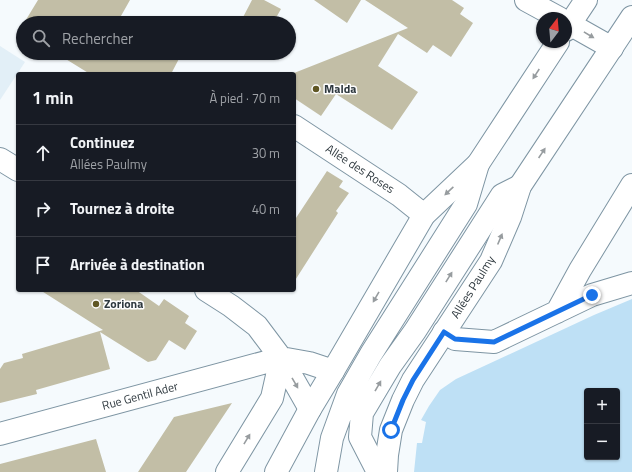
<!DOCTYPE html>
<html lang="fr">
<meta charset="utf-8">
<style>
body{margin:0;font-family:"Titillium Web",sans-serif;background:#242831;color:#f1f3f6}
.controls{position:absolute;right:12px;bottom:12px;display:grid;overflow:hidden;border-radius:4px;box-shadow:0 1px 3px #0004}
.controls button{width:36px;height:36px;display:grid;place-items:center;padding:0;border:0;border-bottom:1px solid #363941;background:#171b24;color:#f1f3f6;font:20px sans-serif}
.compass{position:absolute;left:536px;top:12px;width:36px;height:36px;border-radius:50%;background:#171b24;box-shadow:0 1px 3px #0004;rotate:16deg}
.stop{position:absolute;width:12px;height:12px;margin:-9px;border:3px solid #1a73e8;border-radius:50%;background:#fff}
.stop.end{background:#1a73e8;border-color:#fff;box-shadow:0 1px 4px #0008}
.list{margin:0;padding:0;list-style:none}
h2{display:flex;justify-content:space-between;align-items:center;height:52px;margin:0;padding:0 16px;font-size:17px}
h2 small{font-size:13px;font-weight:400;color:#9ea1a6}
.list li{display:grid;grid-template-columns:26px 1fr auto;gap:12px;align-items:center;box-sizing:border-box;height:56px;padding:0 16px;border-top:1px solid #363941}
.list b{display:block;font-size:15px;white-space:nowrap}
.list p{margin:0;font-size:13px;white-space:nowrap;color:#9ea1a6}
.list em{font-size:13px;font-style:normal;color:#9ea1a6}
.icon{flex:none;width:22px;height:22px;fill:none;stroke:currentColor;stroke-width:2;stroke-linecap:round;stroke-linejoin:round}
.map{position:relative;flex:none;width:632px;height:472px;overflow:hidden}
.search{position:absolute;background:#171b24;box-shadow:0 1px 3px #0004;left:16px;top:16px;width:280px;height:44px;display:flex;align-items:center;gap:10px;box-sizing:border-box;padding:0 14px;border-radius:22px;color:#9ea1a6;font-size:15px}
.panel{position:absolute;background:#171b24;box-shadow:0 1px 3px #0004;left:16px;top:72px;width:280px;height:220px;border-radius:4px}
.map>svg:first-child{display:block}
.built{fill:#e2eff7}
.green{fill:#bee0f5;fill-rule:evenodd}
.building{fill:#c2bea6}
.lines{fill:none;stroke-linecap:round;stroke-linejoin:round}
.minor-casing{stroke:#7e95a3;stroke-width:24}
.major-casing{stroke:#7e95a3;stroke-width:24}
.minor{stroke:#fff;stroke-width:22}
.major{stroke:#fff;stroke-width:22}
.oneway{fill:#979c9f}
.route{stroke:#1a73e8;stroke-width:5}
.poi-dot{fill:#605724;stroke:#fff;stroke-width:1.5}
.labels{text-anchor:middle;stroke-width:3;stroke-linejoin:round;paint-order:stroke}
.poi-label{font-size:12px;font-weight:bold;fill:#2f393f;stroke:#fff;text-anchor:start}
.street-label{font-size:12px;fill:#2f393f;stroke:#fff}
</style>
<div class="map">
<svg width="632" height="472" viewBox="0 0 632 472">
<rect width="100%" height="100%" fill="#f5fafd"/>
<path class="built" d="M 0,46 L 25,62 L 0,100 Z"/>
<path class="green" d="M 632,299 L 632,472 L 414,472 L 417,443 L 422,443 L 426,422 L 421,420 L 429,406 L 440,390 L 456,379 L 594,315 ZM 587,391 L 617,391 L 617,457 L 587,457 Z"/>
<path class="building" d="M 38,0 L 130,0 L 117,23 L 24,23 Z
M 252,0 L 264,0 L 281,9 L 273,23 L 240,23 Z
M 314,0 L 361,0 L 347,23 Z
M 365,0 L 452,0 L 464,8 L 460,14 L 473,23 L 451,57 L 433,45 L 427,53 L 398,34 L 378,66 L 418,92 L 392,130 L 336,94 L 321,116 L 294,98 L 294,73 L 408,28 Z
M 56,53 L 182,53 L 171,74 L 90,74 Z
M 327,171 L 343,181 L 339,187 L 349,193 L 336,211 L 338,213 L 294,282 L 294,221 Z
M 40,290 L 136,290 L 159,306 L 164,299 L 189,316 L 185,323 L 197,331 L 185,350 L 169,340 L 156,360 L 148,362 L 100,332 L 110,369 L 36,390 L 37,394 L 0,403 L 0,369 L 4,363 L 23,358 L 22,354 L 103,330 Z
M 232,403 L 186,472 L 138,472 L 174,417 Z
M 96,439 L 106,472 L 0,472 L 0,464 Z"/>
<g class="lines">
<defs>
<path id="minor" d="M 526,0 L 559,18
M 566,22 L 612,48
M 294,126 L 399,195 L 424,215
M 0,159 L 18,170
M 206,290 L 231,306 L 257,326 L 281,358 L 310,409
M 557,312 L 580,270 L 632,185
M 444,332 L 455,339 L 494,342 L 592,295 L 632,283
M 0,434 L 281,358 L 309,363 L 333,371
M 227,472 L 272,398 L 281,358
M 326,472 L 332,438 L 348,394 L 371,354 L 466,204 L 478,164
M 378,472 L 360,437 L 362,413 L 390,366 L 415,331 L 502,195 L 520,186"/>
<path id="major" d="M 566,30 L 586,0
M 276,472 L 310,409 L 333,371 L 424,215 L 478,164 L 558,42
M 386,472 L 387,455 L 391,430 L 403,400 L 413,380 L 491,261 L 510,217 L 520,186 L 632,17"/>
</defs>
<use href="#minor" class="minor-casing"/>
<use href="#major" class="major-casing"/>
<use href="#minor" class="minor"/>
<use href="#major" class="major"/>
</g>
<defs><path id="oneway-solid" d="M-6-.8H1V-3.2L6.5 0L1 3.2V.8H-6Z"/></defs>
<g class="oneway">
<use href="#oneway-solid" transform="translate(589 35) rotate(31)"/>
<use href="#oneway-solid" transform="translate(536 74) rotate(123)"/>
<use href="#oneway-solid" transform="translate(542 153) rotate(-56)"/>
<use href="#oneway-solid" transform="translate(449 191) rotate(137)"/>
<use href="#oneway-solid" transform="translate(500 239) rotate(-67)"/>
<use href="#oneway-solid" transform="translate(449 277) rotate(-58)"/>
<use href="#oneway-solid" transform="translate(376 297) rotate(120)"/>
<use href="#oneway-solid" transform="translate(295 383) rotate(60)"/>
<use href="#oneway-solid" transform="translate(378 386) rotate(-60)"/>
<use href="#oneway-solid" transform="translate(247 439) rotate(-59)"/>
</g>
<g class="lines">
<path class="route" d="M 391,430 L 403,400 L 413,380 L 444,332 L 455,339 L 494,342 L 592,295"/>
</g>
<g class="poi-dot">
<circle cx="316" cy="89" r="4"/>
<circle cx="96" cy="304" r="4"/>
</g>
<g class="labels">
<g class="poi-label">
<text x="324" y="93">Malda</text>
<text x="104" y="308">Zoriona</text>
</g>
<g class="street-label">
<text transform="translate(360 169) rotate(33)" y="4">Allée des Roses</text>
<text transform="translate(473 287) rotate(-58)" y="4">Allées Paulmy</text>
<text transform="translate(140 396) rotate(-15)" y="4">Rue Gentil Ader</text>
</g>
</g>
</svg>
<div class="controls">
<button>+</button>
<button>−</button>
</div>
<svg class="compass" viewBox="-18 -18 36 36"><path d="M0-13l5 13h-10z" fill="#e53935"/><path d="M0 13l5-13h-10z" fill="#9ea1a6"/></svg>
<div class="stop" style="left:391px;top:430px"></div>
<div class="stop end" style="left:592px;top:295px"></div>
<div class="search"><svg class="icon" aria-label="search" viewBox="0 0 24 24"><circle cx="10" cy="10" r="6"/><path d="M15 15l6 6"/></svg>Rechercher</div>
<section class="panel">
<h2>1 min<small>À pied · 70 m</small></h2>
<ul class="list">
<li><svg class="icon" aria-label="ahead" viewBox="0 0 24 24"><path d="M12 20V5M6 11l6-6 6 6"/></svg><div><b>Continuez</b><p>Allées Paulmy</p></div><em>30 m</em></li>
<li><svg class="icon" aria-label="right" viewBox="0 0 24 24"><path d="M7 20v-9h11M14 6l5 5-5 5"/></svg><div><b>Tournez à droite</b></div><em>40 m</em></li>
<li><svg class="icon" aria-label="arrive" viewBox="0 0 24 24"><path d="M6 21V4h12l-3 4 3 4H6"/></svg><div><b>Arrivée à destination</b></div></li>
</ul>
</section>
</div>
